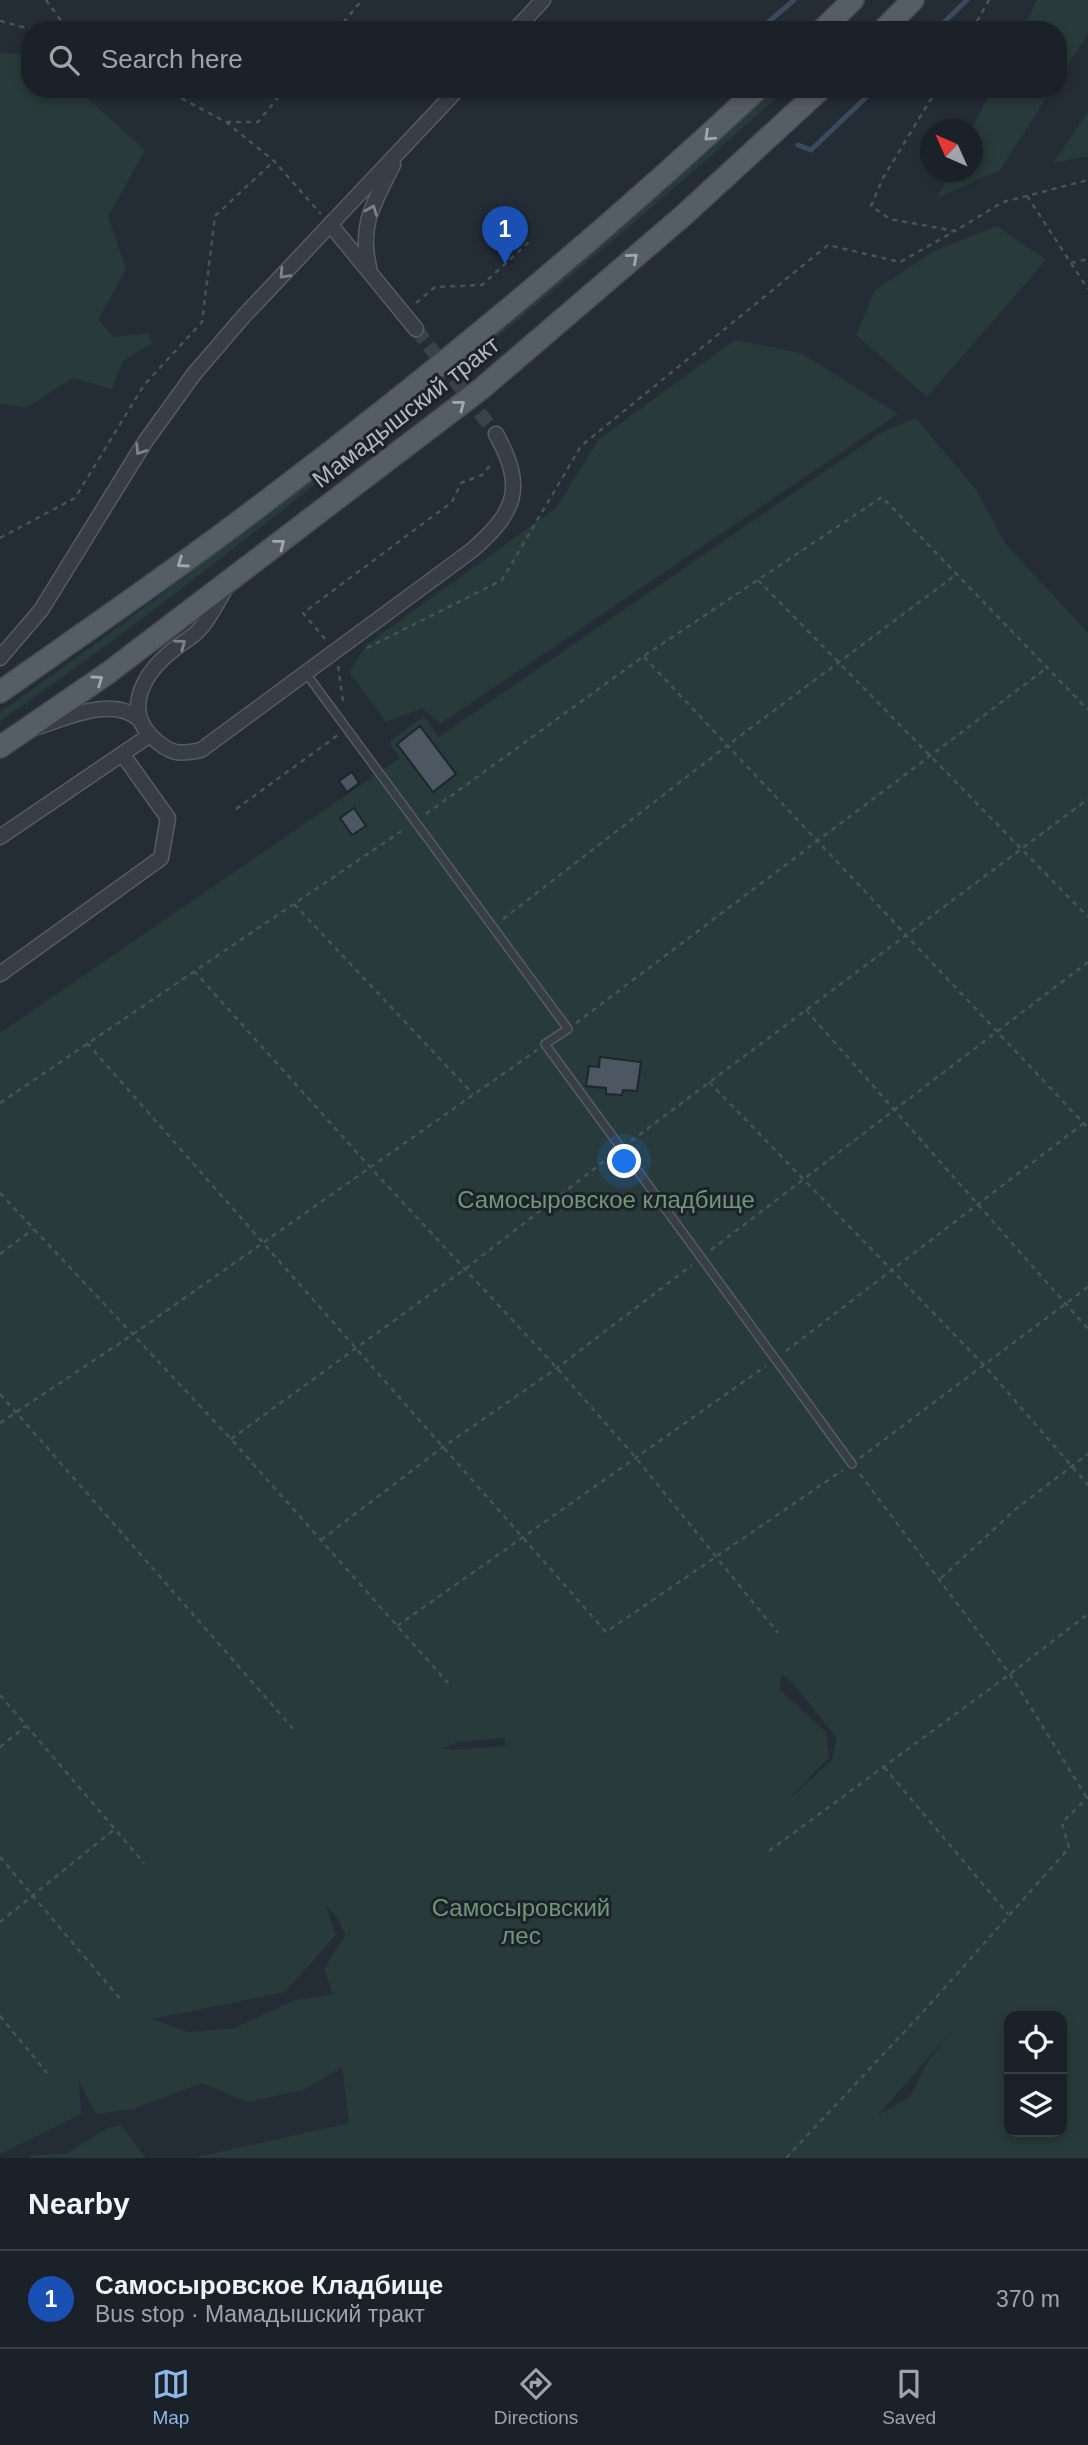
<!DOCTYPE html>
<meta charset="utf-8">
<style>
body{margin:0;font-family:Arial,sans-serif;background:#242930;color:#f1f3f6}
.controls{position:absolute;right:21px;bottom:21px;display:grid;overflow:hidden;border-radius:14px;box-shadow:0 4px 10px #0003}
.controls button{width:63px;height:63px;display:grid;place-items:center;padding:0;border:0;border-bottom:2px solid #393e45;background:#1b2128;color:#f1f3f6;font:35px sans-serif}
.compass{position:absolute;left:920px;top:119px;width:63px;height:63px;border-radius:50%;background:#1b2128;box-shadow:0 4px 10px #0003;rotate:315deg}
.you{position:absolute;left:625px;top:1162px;width:24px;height:24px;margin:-18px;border:5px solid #fff;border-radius:50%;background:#1a73e8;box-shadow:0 0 0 10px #1a73e833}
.badge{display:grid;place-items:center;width:46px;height:46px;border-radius:50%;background:#90b7e9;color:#fff;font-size:23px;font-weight:700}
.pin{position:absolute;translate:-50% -58px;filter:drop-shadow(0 2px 4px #0008)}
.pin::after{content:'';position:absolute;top:37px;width:24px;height:21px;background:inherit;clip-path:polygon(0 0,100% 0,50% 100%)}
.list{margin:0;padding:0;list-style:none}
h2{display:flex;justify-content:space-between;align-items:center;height:91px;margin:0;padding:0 28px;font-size:30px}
h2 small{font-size:23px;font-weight:400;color:#a0a3a8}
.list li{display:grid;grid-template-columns:46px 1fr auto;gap:21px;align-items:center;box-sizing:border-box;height:98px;padding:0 28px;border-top:2px solid #393e45}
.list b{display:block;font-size:26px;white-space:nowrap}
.list p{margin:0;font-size:23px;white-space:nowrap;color:#a0a3a8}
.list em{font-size:23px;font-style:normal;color:#a0a3a8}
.icon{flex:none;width:38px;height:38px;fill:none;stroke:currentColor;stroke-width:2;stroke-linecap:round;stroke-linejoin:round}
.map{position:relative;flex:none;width:1088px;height:2158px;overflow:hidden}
.search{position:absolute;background:#1b2128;box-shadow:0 4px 10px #0003;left:21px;right:21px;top:21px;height:77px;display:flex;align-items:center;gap:18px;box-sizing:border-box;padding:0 24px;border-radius:28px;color:#a0a3a8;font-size:26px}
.sheet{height:189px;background:#1b2128}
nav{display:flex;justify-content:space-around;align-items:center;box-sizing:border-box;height:98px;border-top:2px solid #393e45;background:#1b2128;font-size:19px;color:#a0a3a8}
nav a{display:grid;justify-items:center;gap:4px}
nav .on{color:#90b7e9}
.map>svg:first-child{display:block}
.green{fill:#283a39;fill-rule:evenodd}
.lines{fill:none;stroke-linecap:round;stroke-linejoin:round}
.stream{stroke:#3b4b5d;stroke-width:5}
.building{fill:#4c5761;stroke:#1e252d;stroke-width:2}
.minor-tunnel{stroke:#39414b;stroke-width:14;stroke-dasharray:14 7;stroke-linecap:butt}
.service-casing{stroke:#555c64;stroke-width:10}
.minor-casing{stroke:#555c64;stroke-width:17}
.primary-casing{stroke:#404750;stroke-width:24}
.path{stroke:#455556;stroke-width:2.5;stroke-dasharray:5 5;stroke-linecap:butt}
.service{stroke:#373e46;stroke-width:7}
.minor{stroke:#373e46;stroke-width:14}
.primary{stroke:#555d66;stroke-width:21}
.oneway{stroke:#9fa7b0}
.oneway2{stroke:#7b828b}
.labels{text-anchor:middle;stroke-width:6;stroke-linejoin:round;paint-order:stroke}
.street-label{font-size:24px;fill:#b2b9c3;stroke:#1c232b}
.park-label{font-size:24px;fill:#739679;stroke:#1c232b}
</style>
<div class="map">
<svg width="1088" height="2158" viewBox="0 0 1088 2158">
<rect width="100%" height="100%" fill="#242c36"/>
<path class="green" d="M 1037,0 L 1088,0 L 1088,34 L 1058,80 L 1058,30 L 1022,30 Z
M 0,53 L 30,55 L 30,89 L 77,89 L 145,150 L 108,217 L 126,269 L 98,320 L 114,337 L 149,333 L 152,343 L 123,361 L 112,389 L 73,378 L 26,408 L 0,403 Z
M 776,89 L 786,89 C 649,213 507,331 362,447 C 244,541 125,635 0,721 L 0,712 C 145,611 283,501 420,390 C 541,291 660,192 776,89 Z
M 992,89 L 1052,89 L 1000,170 L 937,198 L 951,172 L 972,172 L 972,129 Z
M 1088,112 L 1088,156 L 1053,163 Z
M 997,226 L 1046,260 L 927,397 L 856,335 L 875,290 L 934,251 Z
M 735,340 L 801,353 L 898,414 L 440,724 L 422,708 L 386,722 L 349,672 L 366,645 L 556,508 L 599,439 Z
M 916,418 L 975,488 L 1005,543 L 1088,633 L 1088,2158 L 193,2158 L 349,2123 L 342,2067 L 304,2090 L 248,2102 L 202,2083 L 133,2109 L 96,2114 L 79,2081 L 81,2114 L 0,2154 L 0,1033 L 400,758 L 389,742 L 424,716 L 439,737 L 882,432 ZM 782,1674 L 796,1687 L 837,1738 L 832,1760 L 789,1799 L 829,1757 L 826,1732 L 779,1689 ZM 505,1738 L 505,1746 L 452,1750 L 443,1748 L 457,1742 ZM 326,1906 L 337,1917 L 345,1935 L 324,1969 L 333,1994 L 295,2000 L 235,2028 L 188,2032 L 153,2019 L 285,1992 L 336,1935 ZM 1009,2016 L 1062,2016 L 1062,2132 L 1009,2132 ZM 952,2031 L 928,2061 L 910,2097 L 878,2115 Z
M 121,2125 L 146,2158 L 29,2158 L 31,2155 L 66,2154 L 108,2128 Z"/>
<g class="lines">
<path class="stream" d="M 759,30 L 794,0
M 936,30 L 967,0
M 798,145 L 811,150 L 875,89"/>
</g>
<path class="building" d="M 420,726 L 456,774 L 433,792 L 397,744 Z
M 352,772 L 359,783 L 347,792 L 339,781 Z
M 354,808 L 366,826 L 352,835 L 340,818 Z
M 600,1057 L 641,1062 L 637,1091 L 623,1090 L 622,1095 L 606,1094 L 606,1088 L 586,1086 L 589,1066 L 599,1067 Z"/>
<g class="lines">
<path class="minor-tunnel" d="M 416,329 L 496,434"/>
<defs>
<path id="service" d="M 305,672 L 568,1029 L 545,1044 L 852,1464"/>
<path id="minor" d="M 515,30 L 543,0
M 330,224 L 416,329
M 369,267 C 359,224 374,203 393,165
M 226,588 C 217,602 210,618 199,630 C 192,638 181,643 173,650 C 146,671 122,708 152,737 C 170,754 178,755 201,750 L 471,551 C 516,512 526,488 496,434
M 0,658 L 41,610 L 145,442 L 194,374 L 243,317 L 458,89
M 38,727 C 66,718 114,695 140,720
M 0,837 L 150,735
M 0,974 L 161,858 L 168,818 L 123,755"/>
<path id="primary" d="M 822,30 L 853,0
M 883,30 L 913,0
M 0,692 C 75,639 151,587 225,532 C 410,394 589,247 758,89
M 0,747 L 108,673 L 481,389 L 684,215 L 821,89"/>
</defs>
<use href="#service" class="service-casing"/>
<use href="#minor" class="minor-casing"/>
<use href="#primary" class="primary-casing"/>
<path class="path" d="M 46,0 L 68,30
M 0,21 L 34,30
M 337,30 L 362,0
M 972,30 L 989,0
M 164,89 L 226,122 L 274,161 L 321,214
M 937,89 L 883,178 L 871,206 L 890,219 L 955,231 L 1003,202 L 1088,180
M 226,122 L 258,122 L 285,89
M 1027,196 L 1088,289
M 1071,263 L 1088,259
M 416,303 L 435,287 L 482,285 L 529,242
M 0,538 L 75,498 L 144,385 L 202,322 L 215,216 L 274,161
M 758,580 L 1088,917
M 325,639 L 303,613 L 452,502 L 461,483 L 482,475 L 493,462
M 367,648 L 502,580 L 581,446 L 828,245 L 900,262 L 955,231
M 644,657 L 1088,1128
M 338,666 L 343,701
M 236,809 L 338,735
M 426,814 L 644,656 L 882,497 L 1088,710
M 294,904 L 473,1094
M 503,919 L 728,745 L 957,574
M 194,971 L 369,1166 L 557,1368 L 636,1458 L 778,1633
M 806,1010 L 1088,1329
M 576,1023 L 1048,667
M 87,1043 L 606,1632 L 843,1470
M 709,1082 L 984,1365 L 1088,1485
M 0,1103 L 406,828
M 631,1141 L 1088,799
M 0,1193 L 231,1439 L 448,1683
M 711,1250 L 1088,962
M 0,1254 L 33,1229
M 786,1351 L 1088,1120
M 0,1394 L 296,1732
M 0,1423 L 132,1335 L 537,1050
M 231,1439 L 465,1269 L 612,1155
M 860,1458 L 1088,1287
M 860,1474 L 1010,1674 L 1087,1798
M 321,1540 L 443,1447 L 557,1368 L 692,1265
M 941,1578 L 1017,1508 L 1088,1454
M 397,1626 L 766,1366
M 0,1695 L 144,1863
M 0,1747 L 26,1726
M 884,1767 L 1008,1914
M 769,1851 L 1010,1674 L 1088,1614
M 0,1857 L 122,2001
M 0,1922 L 116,1828
M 0,2016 L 47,2073
M 786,2158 L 923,2012 L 1069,1848 L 1062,1823 L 1088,1797"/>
<use href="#service" class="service"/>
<use href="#minor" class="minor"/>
<use href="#primary" class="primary"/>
</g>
<defs><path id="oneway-chevron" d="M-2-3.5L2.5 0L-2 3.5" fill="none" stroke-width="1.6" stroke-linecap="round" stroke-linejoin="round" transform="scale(1.75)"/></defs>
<g class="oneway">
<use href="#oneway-chevron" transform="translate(709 136) rotate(137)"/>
<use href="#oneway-chevron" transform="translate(633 258) rotate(-41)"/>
<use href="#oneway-chevron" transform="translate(460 405) rotate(-38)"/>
<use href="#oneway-chevron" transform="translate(280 544) rotate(-38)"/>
<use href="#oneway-chevron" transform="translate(182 563) rotate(145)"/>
<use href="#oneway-chevron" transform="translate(98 680) rotate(-35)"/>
</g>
<g class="oneway2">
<use href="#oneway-chevron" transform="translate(372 210) rotate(-69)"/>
<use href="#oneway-chevron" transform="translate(284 274) rotate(133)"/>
<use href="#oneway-chevron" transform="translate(140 450) rotate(123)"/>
<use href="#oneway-chevron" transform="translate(181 644) rotate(-36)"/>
</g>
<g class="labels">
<g class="street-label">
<text transform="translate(406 412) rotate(-38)" y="8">Мамадышский тракт</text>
</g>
<g class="park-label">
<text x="606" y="1208">Самосыровское кладбище</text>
<text x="521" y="1916">Самосыровский<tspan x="521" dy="28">лес</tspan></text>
</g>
</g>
</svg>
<div class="controls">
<button><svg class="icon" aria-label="locate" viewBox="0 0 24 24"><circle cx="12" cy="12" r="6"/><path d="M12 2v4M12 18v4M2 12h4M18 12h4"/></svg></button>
<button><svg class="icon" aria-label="layers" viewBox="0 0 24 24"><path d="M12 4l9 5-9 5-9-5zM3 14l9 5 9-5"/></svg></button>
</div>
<svg class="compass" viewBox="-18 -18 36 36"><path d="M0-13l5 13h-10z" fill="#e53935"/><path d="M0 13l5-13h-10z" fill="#a0a3a8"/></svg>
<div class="you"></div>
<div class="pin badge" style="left:505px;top:264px;background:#1a4fb4">1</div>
<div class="search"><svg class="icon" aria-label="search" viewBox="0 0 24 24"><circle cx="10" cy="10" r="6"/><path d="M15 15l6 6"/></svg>Search here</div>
</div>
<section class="sheet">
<h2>Nearby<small></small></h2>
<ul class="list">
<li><span class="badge" style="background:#1a4fb4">1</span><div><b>Самосыровское Кладбище</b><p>Bus stop · Мамадышский тракт</p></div><em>370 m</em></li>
</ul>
</section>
<nav>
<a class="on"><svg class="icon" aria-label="map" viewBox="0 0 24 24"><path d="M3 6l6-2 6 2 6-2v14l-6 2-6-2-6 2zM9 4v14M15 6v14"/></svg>Map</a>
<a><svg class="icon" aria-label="directions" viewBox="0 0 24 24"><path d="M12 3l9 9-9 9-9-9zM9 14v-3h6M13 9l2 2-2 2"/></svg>Directions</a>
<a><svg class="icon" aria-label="saved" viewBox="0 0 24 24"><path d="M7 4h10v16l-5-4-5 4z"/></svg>Saved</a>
</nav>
